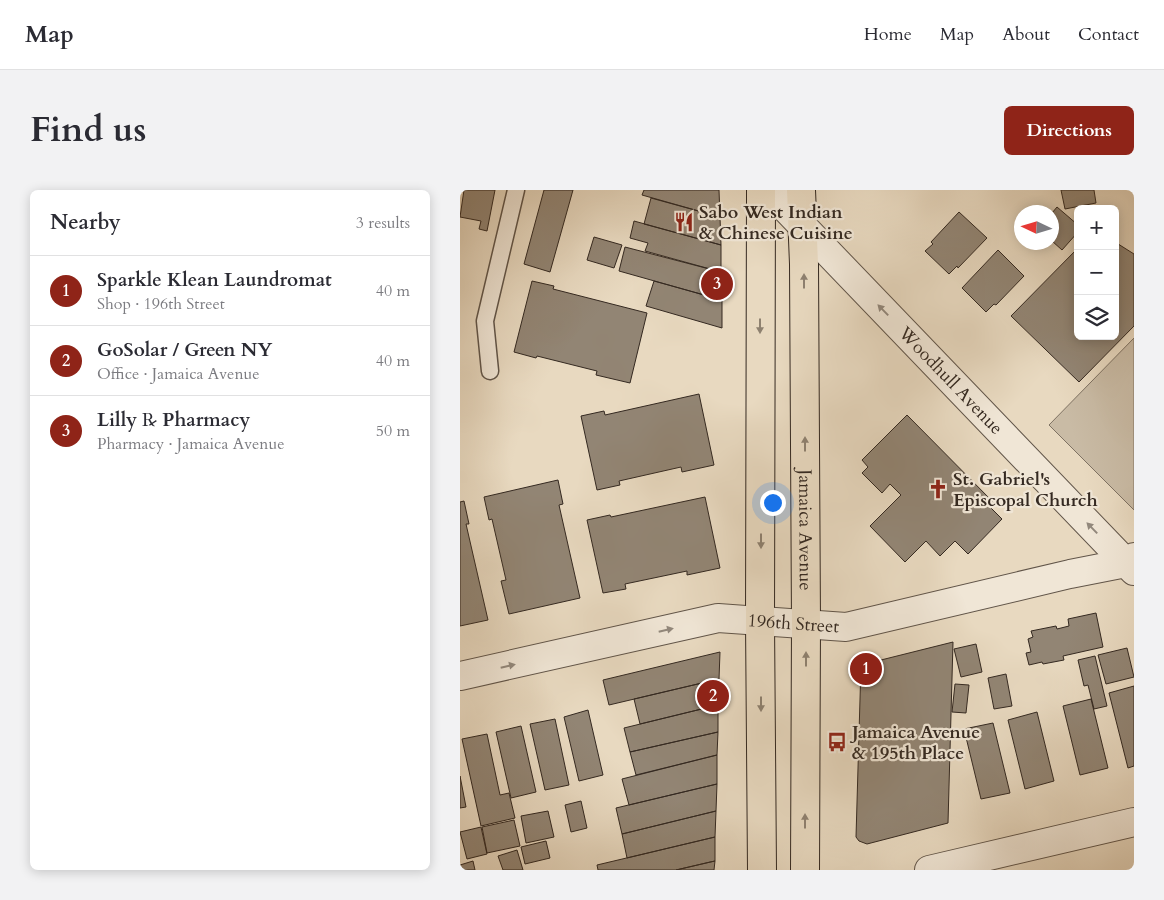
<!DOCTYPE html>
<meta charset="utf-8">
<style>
body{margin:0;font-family:Cardo,serif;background:#f2f2f3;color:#2b2b33}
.controls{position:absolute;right:15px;top:15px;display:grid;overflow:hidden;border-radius:8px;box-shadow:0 2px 12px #0003}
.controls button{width:45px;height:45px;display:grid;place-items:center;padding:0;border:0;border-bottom:1px solid #e1e1e2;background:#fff;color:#2b2b33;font:25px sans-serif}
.compass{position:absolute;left:554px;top:15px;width:45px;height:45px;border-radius:50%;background:#fff;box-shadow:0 2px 12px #0003;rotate:274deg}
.you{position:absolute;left:312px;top:312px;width:18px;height:18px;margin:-12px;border:4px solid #fff;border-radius:50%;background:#1a73e8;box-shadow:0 0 0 8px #1a73e833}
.badge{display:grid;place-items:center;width:32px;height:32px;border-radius:50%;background:#8f2418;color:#fff;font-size:16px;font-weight:700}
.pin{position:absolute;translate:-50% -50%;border:2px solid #fff;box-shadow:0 1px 5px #0006}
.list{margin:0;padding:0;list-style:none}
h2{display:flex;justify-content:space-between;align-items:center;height:65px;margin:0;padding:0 20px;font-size:21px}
h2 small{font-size:16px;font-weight:400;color:#7c7c81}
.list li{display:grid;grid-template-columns:32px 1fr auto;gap:15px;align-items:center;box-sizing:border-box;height:70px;padding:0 20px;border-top:1px solid #e1e1e2}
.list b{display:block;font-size:19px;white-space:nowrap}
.list p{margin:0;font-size:16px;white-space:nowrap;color:#7c7c81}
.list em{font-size:16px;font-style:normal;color:#7c7c81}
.icon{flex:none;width:28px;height:28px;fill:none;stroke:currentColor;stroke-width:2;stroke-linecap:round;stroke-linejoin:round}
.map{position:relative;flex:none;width:674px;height:680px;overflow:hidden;border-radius:8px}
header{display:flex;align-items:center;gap:30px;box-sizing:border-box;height:70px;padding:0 25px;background:#fff;border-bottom:1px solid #e1e1e2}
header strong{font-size:24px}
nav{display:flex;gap:28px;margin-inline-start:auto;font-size:18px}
.intro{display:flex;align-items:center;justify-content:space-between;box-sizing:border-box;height:120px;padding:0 30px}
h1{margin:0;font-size:35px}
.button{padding:12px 22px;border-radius:8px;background:#8f2418;color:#fff;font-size:18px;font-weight:700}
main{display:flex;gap:30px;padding:0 30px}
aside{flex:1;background:#fff;border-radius:8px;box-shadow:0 2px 12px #0003}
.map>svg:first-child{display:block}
.green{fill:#c9bba5;stroke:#7e7263}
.building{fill:#928574;stroke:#342921}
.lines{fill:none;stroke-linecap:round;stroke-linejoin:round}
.lane-casing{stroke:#615549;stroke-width:19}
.street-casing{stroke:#615549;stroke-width:30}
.primary-casing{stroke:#342921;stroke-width:30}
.lane{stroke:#f0e6d6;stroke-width:16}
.street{stroke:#f0e6d6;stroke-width:28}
.primary{stroke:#e8d9c0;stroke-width:28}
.oneway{fill:#8e8170}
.oneway2{fill:#92887c}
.labels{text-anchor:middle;stroke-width:4.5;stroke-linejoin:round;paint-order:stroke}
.poi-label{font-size:18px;font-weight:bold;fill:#342921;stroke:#f0e6d6;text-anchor:start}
.street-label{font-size:18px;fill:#342921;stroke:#f0e6d6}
</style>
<header>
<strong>Map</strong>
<nav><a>Home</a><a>Map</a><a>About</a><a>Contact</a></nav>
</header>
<div class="intro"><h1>Find us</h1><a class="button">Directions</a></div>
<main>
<aside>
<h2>Nearby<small>3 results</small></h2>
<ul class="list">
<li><span class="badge">1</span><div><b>Sparkle Klean Laundromat</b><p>Shop · 196th Street</p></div><em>40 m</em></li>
<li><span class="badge">2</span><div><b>GoSolar / Green NY</b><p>Office · Jamaica Avenue</p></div><em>40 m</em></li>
<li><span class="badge">3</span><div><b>Lilly ℞ Pharmacy</b><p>Pharmacy · Jamaica Avenue</p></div><em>50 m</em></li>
</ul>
</aside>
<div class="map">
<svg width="674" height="680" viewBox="0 0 674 680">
<rect width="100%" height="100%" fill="#e8d9c0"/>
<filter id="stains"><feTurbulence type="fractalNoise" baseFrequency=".004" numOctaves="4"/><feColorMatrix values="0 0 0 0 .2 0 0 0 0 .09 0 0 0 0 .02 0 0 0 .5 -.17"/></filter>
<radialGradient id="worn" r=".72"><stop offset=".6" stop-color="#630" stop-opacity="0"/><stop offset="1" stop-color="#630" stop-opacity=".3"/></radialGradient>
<path class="green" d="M 674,148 L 674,320 L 589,235 Z"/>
<path class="building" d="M 4,0 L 35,0 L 27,41 L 19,39 L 21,31 L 0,27 Z
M 84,0 L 113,0 L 90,82 L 64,74 Z
M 184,0 L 259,0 L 260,27 L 182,5 Z
M 601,0 L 634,0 L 636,13 L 605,19 Z
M 191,8 L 260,27 L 261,55 L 184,34 Z
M 597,17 L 618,35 L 618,42 L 602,60 L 592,51 L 592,23 Z
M 499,22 L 527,48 L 498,78 L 497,76 L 489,84 L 465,61 L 473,54 L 471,52 Z
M 174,31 L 261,55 L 261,82 L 185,61 L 188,53 L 170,48 Z
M 134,47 L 162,55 L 154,78 L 127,70 Z
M 655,52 L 674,64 L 674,136 L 619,192 L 551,126 L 618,58 L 618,146 L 655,146 Z
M 165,57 L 261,82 L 262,110 L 159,81 Z
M 538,60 L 564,86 L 536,115 L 534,114 L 526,122 L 502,98 Z
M 72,91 L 94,96 L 93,99 L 187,123 L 170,193 L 136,185 L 137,181 L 77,166 L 76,168 L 54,162 Z
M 194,91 L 262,110 L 262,138 L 186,116 Z
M 239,204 L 254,275 L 222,282 L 221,277 L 159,291 L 160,295 L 137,300 L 121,226 L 144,221 L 145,225 Z
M 447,225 L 534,313 L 530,317 L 542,329 L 508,364 L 495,351 L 480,366 L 466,351 L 445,372 L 410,336 L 441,305 L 430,294 L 422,303 L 402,283 L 408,277 L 402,270 Z
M 98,290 L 103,314 L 99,315 L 120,408 L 49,424 L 41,391 L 46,390 L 32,329 L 29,330 L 24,307 Z
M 245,307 L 260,378 L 227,385 L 227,381 L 165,394 L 166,399 L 143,403 L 127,330 L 150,325 L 151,327 Z
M 4,311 L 9,334 L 6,334 L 28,430 L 0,436 L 0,312 Z
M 636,423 L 643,457 L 603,466 L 604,470 L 583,474 L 582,472 L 569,475 L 566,463 L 571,462 L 568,449 L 573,447 L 571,441 L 596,436 L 597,439 L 609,436 L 608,429 Z
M 493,452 L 488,633 L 407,654 L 399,651 L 396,647 L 401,475 Z
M 516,454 L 522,482 L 501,487 L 494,459 Z
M 667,458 L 674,487 L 646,494 L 638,465 Z
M 260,462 L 259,489 L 149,515 L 143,490 Z
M 635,466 L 647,516 L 634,519 L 628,495 L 624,496 L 618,470 Z
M 546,484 L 552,516 L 534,519 L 528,488 Z
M 259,489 L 258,515 L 180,534 L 174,509 Z
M 495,494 L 509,495 L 506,523 L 492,522 Z
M 674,496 L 674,576 L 668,578 L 649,503 Z
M 631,509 L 648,578 L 620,585 L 603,516 Z
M 258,515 L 258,542 L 170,562 L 164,538 Z
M 128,520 L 143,585 L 119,591 L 104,527 Z
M 577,522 L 594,591 L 565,599 L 548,530 Z
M 95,529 L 109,595 L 85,600 L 70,534 Z
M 533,533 L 550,603 L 521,609 L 504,539 Z
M 61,536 L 76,602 L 51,608 L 36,542 Z
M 258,542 L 257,565 L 176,585 L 170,562 Z
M 27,544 L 40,605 L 49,603 L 55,628 L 21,636 L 2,549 Z
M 257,565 L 257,594 L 169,615 L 162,589 Z
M 0,586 L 6,617 L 0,618 Z
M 257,594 L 256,621 L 162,644 L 156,618 Z
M 121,611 L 127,638 L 111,642 L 105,615 Z
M 88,621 L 94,647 L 66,653 L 61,626 Z
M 256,621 L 255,647 L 167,668 L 162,644 Z
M 54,630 L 60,656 L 27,663 L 22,637 Z
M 21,637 L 27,664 L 7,669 L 0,642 Z
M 255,647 L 255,671 L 216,680 L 138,680 L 137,675 Z
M 86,651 L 90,668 L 65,674 L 61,657 Z
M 57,660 L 63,680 L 43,680 L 38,666 Z
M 13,671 L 15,680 L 0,680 L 0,675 Z
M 255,671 L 254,680 L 216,680 L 250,672 Z"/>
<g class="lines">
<defs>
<path id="lane" d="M 30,181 L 25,131 L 56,0"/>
<g id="street">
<path id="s1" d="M 308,0 L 674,381"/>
<path id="s2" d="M 0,486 L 258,428 L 386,437 L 610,384 L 666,373 L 674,367"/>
<path d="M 469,680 L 674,632"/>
</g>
<g id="primary">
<path d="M 301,0 L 300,431 L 302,680"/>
<path id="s3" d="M 341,0 L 344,74 L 346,434 L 345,680"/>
</g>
</defs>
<use href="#lane" class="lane-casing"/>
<use href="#street" class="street-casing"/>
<use href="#primary" class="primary-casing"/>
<use href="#lane" class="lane"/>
<use href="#street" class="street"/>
<use href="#primary" class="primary"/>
</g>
<defs><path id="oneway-solid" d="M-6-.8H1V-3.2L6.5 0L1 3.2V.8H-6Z" transform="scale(1.25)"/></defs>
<g class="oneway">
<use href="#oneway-solid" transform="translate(344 91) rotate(-90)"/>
<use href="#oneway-solid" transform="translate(300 136) rotate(90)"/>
<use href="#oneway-solid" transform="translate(345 254) rotate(-90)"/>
<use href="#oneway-solid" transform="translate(301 351) rotate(90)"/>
<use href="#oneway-solid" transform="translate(346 469) rotate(-90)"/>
<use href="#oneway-solid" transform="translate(301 514) rotate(90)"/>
<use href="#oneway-solid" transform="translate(345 631) rotate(-90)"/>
</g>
<g class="oneway2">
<use href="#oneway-solid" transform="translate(423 120) rotate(-134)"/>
<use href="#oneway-solid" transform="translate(632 338) rotate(-134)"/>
<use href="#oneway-solid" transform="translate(206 440) rotate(-13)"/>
<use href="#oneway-solid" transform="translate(48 476) rotate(-13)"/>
</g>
<defs>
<symbol id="restaurant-bare" viewBox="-9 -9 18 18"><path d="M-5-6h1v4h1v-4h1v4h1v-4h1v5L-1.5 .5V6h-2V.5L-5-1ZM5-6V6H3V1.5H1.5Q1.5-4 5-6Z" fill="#8f2418" stroke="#f0e6d6" stroke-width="2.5" paint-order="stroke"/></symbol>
<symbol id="church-bare" viewBox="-9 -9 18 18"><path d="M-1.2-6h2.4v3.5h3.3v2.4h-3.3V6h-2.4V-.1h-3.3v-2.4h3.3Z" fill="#8f2418" stroke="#f0e6d6" stroke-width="2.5" paint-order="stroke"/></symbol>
<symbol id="bus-bare" viewBox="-9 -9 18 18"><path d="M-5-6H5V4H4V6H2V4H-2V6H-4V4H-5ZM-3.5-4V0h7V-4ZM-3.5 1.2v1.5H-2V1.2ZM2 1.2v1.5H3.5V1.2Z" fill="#8f2418" stroke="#f0e6d6" stroke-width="2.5" paint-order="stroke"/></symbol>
</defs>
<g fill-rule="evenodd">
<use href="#restaurant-bare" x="210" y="18" width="28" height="28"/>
<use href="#church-bare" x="464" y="285" width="28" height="28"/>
<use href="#bus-bare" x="363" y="538" width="28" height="28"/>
</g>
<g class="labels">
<g class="poi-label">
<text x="239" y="28">Sabo West Indian<tspan x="239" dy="21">&amp; Chinese Cuisine</tspan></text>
<text x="493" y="295">St. Gabriel's<tspan x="493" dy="21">Episcopal Church</tspan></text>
<text x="392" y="548">Jamaica Avenue<tspan x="392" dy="21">&amp; 195th Place</tspan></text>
</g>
<g class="street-label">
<text dy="6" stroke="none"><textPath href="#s1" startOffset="264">Woodhull Avenue</textPath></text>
<text dy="6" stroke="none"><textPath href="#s3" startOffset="340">Jamaica Avenue</textPath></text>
<text dy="6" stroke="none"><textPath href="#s2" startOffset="340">196th Street</textPath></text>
</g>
</g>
<rect width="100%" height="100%" filter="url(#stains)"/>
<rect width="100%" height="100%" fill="url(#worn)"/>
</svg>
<div class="controls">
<button>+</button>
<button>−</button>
<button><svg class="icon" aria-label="layers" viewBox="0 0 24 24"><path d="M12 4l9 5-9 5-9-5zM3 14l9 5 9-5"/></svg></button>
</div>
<svg class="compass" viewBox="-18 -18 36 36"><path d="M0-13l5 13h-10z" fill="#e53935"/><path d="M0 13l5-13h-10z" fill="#7c7c81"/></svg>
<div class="you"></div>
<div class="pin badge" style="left:406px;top:479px">1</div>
<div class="pin badge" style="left:253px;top:506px">2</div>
<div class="pin badge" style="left:257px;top:94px">3</div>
</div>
</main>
